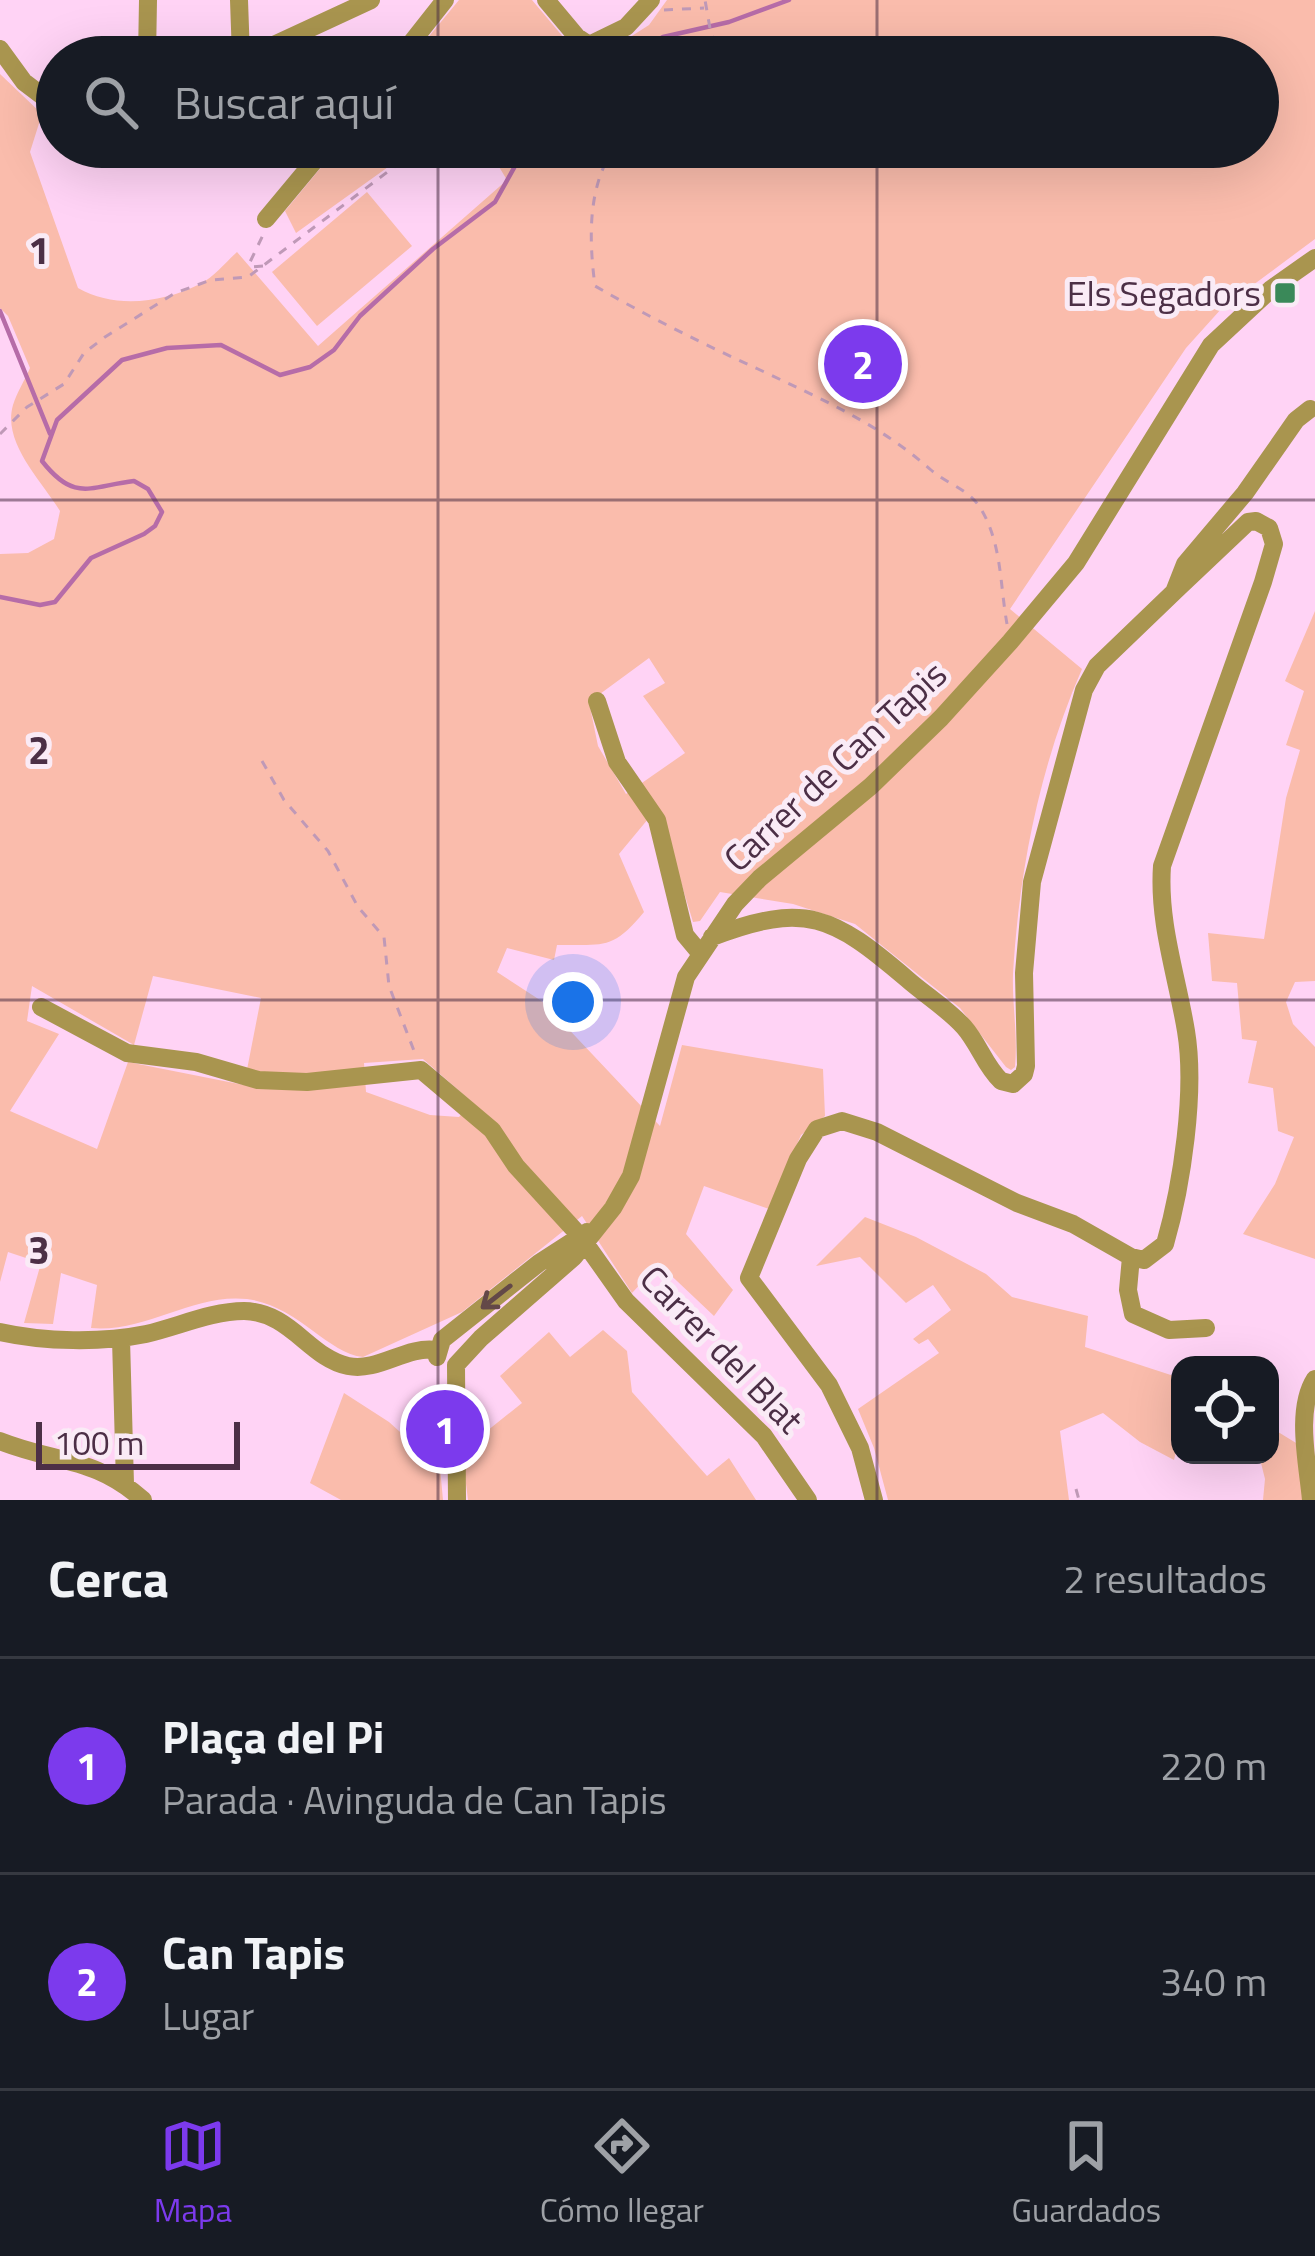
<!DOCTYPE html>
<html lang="es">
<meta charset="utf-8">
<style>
body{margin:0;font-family:"Titillium Web",sans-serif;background:#20242c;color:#f1f3f6}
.controls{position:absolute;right:36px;bottom:36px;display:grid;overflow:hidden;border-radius:24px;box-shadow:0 12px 48px #0002}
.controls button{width:108px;height:108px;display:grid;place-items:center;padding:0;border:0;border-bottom:3px solid #363941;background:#171b24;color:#f1f3f6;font:60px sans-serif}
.scale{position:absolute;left:36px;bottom:30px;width:204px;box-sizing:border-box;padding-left:12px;border:6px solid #4c2f46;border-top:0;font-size:33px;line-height:42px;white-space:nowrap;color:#4c2f46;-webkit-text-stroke:9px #faebf6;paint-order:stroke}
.you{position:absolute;left:573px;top:1002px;width:42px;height:42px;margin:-30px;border:9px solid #fff;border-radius:50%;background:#1a73e8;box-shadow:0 0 0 18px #1a73e833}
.badge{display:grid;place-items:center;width:78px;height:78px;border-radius:50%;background:#7c3aed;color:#fff;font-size:39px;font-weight:700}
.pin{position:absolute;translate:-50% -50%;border:6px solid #fff;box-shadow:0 3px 12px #0006}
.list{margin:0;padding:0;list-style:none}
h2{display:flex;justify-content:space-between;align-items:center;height:156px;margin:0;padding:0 48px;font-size:51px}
h2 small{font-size:39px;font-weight:400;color:#9ea1a6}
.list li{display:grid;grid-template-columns:78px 1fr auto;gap:36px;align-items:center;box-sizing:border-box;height:216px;padding:0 48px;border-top:3px solid #363941}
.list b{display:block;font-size:45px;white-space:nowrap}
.list p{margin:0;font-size:39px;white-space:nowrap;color:#9ea1a6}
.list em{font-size:39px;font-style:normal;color:#9ea1a6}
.icon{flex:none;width:66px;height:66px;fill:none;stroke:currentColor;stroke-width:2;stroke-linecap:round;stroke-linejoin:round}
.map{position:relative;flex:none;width:1315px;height:1500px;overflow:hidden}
.search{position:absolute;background:#171b24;box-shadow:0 12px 48px #0002;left:36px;right:36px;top:36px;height:132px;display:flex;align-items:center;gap:30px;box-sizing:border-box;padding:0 42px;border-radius:66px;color:#9ea1a6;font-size:45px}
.sheet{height:588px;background:#171b24}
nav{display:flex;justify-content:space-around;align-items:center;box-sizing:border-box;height:168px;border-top:3px solid #363941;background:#171b24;font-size:33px;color:#9ea1a6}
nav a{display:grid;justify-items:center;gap:6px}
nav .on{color:#7c3aed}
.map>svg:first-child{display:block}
.green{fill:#fabcac;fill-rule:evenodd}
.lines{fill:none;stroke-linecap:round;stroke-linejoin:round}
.stream{stroke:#b66ca8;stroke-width:4.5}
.building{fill:#e09eff;stroke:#986bad;stroke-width:3}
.path{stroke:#bf99b7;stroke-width:3;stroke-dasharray:9 9;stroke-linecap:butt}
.minor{stroke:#a9954f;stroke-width:18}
.oneway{stroke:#634848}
.grid{fill:none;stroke:#4c2f46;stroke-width:3;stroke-opacity:0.55}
.poi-dot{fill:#3a8959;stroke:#faebf6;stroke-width:4.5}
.labels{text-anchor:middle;stroke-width:10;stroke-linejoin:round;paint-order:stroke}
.poi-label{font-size:36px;fill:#4c2f46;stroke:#faebf6;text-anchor:end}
.street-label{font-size:36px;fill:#4c2f46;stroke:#faebf6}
.grid-label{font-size:39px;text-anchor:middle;font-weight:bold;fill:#4c2f46;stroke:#faebf6;stroke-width:10;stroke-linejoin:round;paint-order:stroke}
</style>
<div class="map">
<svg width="1315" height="1500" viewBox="0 0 1315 1500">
<rect width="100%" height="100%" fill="#ffd3f5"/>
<path class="green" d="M 459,0 L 532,0 L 580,57 L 412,57 Z
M 667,0 L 1315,0 L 1315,239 L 1222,308 L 1186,348 L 1010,609 L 1082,669 C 1040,765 1019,870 1013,974 C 1012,1005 1018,1036 1015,1067 L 1011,1070 L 1006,1067 L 960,1008 L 855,924 L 793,904 L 720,892 L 700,921 L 693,922 L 658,807 L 619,854 L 644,912 C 612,951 604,944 557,945 L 554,960 L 507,948 L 497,972 L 543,1002 L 660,1126 L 682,1045 L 823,1069 L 825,1116 L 801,1135 L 769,1209 L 704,1186 L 686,1234 L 733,1290 L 714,1316 L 659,1264 L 632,1293 L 582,1216 L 462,1312 L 363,1357 C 327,1353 297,1305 247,1299 C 193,1293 146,1333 91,1328 L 97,1285 L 61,1273 L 53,1324 L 24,1323 L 41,1263 L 8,1252 L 0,1282 L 0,554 L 28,553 L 54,539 L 60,511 C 42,481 2,443 13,405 C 17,392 25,380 30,368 L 8,316 L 0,308 L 0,74 L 42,114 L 30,152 L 78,288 C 115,309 162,303 200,284 C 214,277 226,262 237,252 L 318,346 L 507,180 L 487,147 L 1258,147 L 1258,57 L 599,57 L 649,25 ZM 649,658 L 665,683 L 643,696 L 685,753 L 626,794 L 598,746 L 589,702 ZM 153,976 L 261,998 L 244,1085 L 128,1062 L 97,1149 L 10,1111 L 59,1034 L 27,1021 L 32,986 L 134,1045 ZM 423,1059 L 472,1102 L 459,1117 L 430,1115 L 366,1092 L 364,1063 Z
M 338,147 L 416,147 L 296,233 L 285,211 Z
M 367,192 L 412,246 L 317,326 L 272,272 Z
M 1315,611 L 1315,981 L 1295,982 L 1286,1002 L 1293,1024 L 1315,1047 L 1315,1259 L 1243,1234 L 1275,1184 L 1294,1137 L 1278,1131 L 1273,1088 L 1248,1083 L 1257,1041 L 1242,1039 L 1237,983 L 1212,981 L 1208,933 L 1264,939 L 1286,798 L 1300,750 L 1286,745 L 1304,691 L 1285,681 Z
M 865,1217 L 916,1237 L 986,1274 L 1012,1297 L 1088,1316 L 1085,1347 L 1180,1378 L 1180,1435 L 1174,1460 L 1140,1442 L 1103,1413 L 1060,1431 L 1069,1500 L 888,1500 L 874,1448 L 858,1409 L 939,1353 L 928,1339 L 919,1344 L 913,1339 L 951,1310 L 933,1285 L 906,1303 L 860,1257 L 816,1266 Z
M 603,1330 L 627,1351 L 632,1392 L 707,1476 L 729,1458 L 756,1500 L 468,1500 L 462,1451 L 522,1403 L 500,1376 L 549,1332 L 570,1357 Z
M 344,1393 L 389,1422 L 440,1468 L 443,1500 L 341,1500 L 310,1483 Z
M 1270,1427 L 1301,1446 L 1304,1500 L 1263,1500 L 1265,1479 L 1259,1455 L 1270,1455 Z"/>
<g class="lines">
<path class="stream" d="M 630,57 L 663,37 L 729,22 L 789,0
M 0,311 L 50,434
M 0,597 L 40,605 L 55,602 L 91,558 L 144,534 L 155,526 L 162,512 L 148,489 L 134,481 C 90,486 75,503 42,461 L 57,420 L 122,360 L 167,348 L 221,345 L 280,375 L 310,367 L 334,350 L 360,316 L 433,249 L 495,202 L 519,159 L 533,147"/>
</g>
<path class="building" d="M 870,345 L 888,372 L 868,385 L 850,358 Z"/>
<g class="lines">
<path class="path" d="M 664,10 L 704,8
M 704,57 L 717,43 L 711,34 L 705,0
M 615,147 C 587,186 589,240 595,286 C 647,316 703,344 758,369 C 821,399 878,423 931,470 C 947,484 969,489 981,509 C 1002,544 1000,586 1007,624
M 263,266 L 251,267 L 250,262 L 264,233
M 0,434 L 27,407 L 64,384 L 84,353 L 105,337 L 175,293 L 211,280 L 248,277 L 410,155
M 262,761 L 284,800 L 328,851 L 358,907 L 384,937 L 389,986 L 416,1056
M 1076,1489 L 1079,1500"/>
<path class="minor" d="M 239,0 L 241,57
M 546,0 L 577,37 L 589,45 L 626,27 L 651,0
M 0,49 L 24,82 L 57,107
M 147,57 L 148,0
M 248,57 L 371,0
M 400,57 L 445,0
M 266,219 L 326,147
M 597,701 L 617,762 L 657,820 L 685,935 L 700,953
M 712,937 C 806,901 833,916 907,979 C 925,995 948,1009 964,1027 C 979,1044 985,1066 1001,1081 L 1013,1084 L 1024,1074 L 1026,1066 L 1024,973 L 1032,882 L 1084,690 L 1097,666 L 1174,592 L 1185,564 L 1245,493 L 1296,420 L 1310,409
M 41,1007 L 127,1053 L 196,1062 L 258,1080 L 307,1082 L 421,1070 L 492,1130 L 516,1166 L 580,1236 L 626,1301 L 764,1436 L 808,1500
M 1131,1257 L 1128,1290 L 1133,1314 L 1169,1330 L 1206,1328
M 0,1332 C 44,1342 102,1343 146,1334 C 177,1327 212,1311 244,1311 C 291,1312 309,1358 348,1366 C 379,1372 405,1346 436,1350
M 121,1339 L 125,1484
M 437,1357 L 442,1340 L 539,1263 L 587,1232
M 456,1365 L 481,1338 L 574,1257 L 613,1208 L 631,1176 L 686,977 L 735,904 L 760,878 L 871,786 L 941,718 L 1010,642 L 1076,563 L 1211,345 L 1271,289 L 1315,258
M 456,1365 L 457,1500
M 0,1441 C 55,1463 96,1457 143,1500
M 874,1500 L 860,1448 L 829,1385 L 749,1278 L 798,1159 L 817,1129 L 842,1121 L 877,1132 L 1017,1203 L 1073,1224 L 1131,1257 L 1144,1260 L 1165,1244 C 1182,1185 1196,1091 1186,1031 C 1177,976 1158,923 1162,866 L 1263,582 L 1274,544 L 1269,528 L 1256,521 L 1248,522 L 1174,592
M 1311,1500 C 1308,1465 1295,1410 1315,1379"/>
</g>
<defs><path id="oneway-shaft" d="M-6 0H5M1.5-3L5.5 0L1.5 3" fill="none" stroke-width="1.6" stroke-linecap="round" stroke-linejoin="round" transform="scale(3)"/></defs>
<use class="oneway" href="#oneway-shaft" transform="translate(496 1297) rotate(142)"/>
<path class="grid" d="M 438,0 L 438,57M 877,0 L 877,57M 438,147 L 438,1500M 877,147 L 877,1500M 0,500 L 1315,500M 0,1000 L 1315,1000"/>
<rect class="poi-dot" x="1273" y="281" width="24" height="24" rx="6"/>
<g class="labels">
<g class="poi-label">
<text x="1261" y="306">Els Segadors</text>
</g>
<g class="street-label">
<text transform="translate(835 766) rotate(-43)" y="13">Carrer de Can Tapis</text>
<text transform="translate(722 1349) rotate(46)" y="13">Carrer del Blat</text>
</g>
</g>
<g class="grid-label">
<text x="39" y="264">1</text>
<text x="39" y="764">2</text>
<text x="39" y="1264">3</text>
</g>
</svg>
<div class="controls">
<button><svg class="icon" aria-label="locate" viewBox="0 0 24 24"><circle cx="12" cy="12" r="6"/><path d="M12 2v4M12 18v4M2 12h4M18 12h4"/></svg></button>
</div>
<div class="scale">100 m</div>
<div class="you"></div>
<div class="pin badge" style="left:445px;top:1429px">1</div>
<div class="pin badge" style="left:863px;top:364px">2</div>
<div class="search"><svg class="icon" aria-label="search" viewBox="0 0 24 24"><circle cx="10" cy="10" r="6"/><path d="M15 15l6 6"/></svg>Buscar aquí</div>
</div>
<section class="sheet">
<h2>Cerca<small>2 resultados</small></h2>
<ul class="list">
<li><span class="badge">1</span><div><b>Plaça del Pi</b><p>Parada · Avinguda de Can Tapis</p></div><em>220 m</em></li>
<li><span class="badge">2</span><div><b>Can Tapis</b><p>Lugar</p></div><em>340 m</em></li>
</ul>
</section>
<nav>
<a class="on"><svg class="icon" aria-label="map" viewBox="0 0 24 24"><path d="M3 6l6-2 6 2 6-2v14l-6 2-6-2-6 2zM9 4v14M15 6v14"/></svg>Mapa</a>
<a><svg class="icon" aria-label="directions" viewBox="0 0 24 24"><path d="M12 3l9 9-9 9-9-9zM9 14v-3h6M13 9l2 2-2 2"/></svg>Cómo llegar</a>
<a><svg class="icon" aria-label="saved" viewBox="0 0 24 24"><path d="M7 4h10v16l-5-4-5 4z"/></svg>Guardados</a>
</nav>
